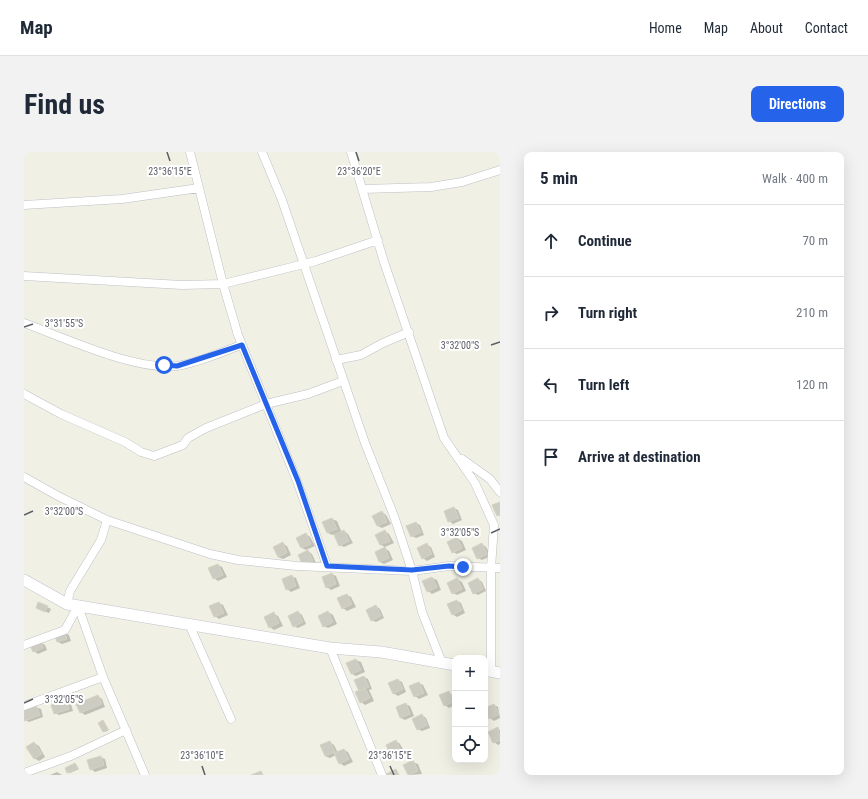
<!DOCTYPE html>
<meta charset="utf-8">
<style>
body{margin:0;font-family:"Roboto Condensed",sans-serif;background:#f2f2f3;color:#1f2937}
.controls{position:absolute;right:12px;bottom:12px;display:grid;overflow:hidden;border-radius:8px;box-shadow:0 4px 16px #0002}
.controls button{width:36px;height:36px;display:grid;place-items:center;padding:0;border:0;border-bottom:1px solid #e0e1e3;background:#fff;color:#1f2937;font:20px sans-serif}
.stop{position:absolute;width:12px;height:12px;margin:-9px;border:3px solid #2563eb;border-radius:50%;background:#fff}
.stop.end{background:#2563eb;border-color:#fff;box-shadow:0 1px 4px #0008}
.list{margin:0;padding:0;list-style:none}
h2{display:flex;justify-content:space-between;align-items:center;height:52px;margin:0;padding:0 16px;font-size:17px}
h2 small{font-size:13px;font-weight:400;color:#747a83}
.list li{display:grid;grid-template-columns:26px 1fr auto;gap:12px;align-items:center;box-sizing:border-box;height:72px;padding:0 16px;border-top:1px solid #e0e1e3}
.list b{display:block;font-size:15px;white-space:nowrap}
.list em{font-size:13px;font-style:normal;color:#747a83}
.icon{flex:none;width:22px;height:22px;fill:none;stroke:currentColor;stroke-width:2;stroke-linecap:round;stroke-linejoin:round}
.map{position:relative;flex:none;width:476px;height:623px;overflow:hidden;border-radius:8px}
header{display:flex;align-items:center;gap:24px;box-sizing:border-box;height:56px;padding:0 20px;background:#fff;border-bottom:1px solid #e0e1e3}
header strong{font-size:19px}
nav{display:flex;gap:22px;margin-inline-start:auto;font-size:14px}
.intro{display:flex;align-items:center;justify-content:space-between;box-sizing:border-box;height:96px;padding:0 24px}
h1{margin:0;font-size:28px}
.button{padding:10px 18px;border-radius:8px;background:#2563eb;color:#fff;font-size:14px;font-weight:700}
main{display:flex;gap:24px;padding:0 24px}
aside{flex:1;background:#fff;border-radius:8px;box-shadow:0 4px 16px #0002}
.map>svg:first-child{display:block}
.shadow{fill:#0003}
.building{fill:#cdccc3;stroke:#d6d3c2}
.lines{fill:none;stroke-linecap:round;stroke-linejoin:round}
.street-casing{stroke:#bec0c6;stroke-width:9}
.secondary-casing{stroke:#c1c2cb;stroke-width:12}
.street{stroke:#fff;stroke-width:8}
.secondary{stroke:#fff;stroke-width:11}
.route{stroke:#2563eb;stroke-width:5}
.ticks{fill:none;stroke:#5c5e66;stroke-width:1.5}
.ticks-label{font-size:10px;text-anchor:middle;fill:#5c5e66;stroke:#fff;stroke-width:4;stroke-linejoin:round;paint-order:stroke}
</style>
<header>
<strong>Map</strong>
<nav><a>Home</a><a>Map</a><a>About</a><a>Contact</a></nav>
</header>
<div class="intro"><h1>Find us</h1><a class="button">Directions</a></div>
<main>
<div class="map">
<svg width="476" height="623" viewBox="0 0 476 623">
<rect width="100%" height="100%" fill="#f0f0e4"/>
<path class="shadow" d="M 430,356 L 434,358 L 438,368 L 429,372 L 425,369 Z
M 358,360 L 362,363 L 367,372 L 358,376 L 354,374 Z
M 308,367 L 313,369 L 318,381 L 320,379 L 324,382 L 329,391 L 320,395 L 316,393 L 311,382 L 308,383 L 304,381 Z
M 392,371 L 396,373 L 400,383 L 392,386 L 388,384 Z
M 361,379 L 365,382 L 370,391 L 361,395 L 357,393 L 353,383 Z
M 282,382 L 286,385 L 291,394 L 282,398 L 278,396 L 274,386 Z
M 433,386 L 438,389 L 442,398 L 433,402 L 429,400 Z
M 258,391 L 263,394 L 267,403 L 259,407 L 254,405 Z
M 458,392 L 462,395 L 467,404 L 458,408 L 454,406 Z
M 403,393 L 407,395 L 411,405 L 403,409 L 399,406 Z
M 360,396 L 365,399 L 369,408 L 360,412 L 356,410 L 352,400 Z
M 284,399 L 288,402 L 292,411 L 279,413 Z
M 194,413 L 198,415 L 203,425 L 194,429 L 190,426 Z
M 308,422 L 312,424 L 316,434 L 307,438 L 303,435 Z
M 267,424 L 272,426 L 276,436 L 267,440 L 263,437 Z
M 408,426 L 413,428 L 417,438 L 408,442 L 404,439 Z
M 433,427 L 438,430 L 442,439 L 433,443 L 429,441 Z
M 454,427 L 458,430 L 462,439 L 454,443 L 450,441 Z
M 323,443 L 327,445 L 332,455 L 323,459 L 319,456 Z
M 433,449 L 437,451 L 441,461 L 433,465 L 428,462 Z
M 195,451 L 199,453 L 204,463 L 195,467 L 191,464 Z
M 352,454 L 356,457 L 360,466 L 352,470 L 347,468 Z
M 23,455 L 27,457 L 25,461 L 17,458 Z
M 274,460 L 278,463 L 282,472 L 274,476 L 270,474 Z
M 304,460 L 309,463 L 313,472 L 304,476 L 300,474 Z
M 250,462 L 254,464 L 259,474 L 250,478 L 246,475 Z
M 40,481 L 45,483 L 47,489 L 38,492 L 34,490 L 32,484 Z
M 16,490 L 21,493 L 23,498 L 14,502 L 10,499 Z
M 332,508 L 337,510 L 341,520 L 332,524 L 328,522 Z
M 340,525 L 344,527 L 348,537 L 345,538 L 350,549 L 341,553 L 337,550 L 336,539 Z
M 374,528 L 378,530 L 382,540 L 374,544 L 369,541 Z
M 395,531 L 399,533 L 404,543 L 395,547 L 391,544 Z
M 425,540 L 431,546 L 431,553 L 425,556 L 421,553 Z
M 74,544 L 78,547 L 81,555 L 61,563 L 57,560 Z
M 43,550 L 47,552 L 49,559 L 35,563 L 31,561 Z
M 381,552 L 386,554 L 390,564 L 381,568 L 377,566 L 373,556 Z
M 470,553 L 474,555 L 476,566 L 470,569 L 466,566 L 461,557 Z
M 12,555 L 17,557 L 19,565 L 5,570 L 1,568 L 0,559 Z
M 398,563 L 402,566 L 406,576 L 398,579 L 393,577 Z
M 79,569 L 85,578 L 81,580 L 80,579 Z
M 474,577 L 476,578 L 476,592 L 474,593 L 470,590 Z
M 372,589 L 376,592 L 381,601 L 372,605 L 368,603 Z
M 306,590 L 310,593 L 314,601 L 320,598 L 324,600 L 329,610 L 320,614 L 316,611 L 312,603 L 306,606 L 301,604 Z
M 10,591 L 15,594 L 21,605 L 15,609 L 10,606 Z
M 76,605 L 81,607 L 83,616 L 71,620 L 67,617 Z
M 448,608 L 459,608 L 452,611 Z
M 389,610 L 394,612 L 398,622 L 385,623 L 381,614 Z
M 51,612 L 55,617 L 46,621 L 44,620 Z
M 33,620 L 38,623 L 26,623 Z"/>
<path class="building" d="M 476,350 L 476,363 L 473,364 L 468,353 Z
M 430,355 L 435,366 L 424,370 L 420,359 Z
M 358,359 L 363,370 L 353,374 L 348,364 Z
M 308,366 L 313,377 L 303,381 L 298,370 Z
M 392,370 L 397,380 L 387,385 L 382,374 Z
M 320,378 L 325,389 L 315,394 L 310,383 Z
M 361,378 L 366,389 L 356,393 L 351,383 Z
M 282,381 L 287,392 L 277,396 L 272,386 Z
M 433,385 L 438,396 L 428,401 L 423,390 Z
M 259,390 L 263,401 L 254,405 L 249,395 Z
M 403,391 L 408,402 L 398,407 L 393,396 Z
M 458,391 L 463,402 L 453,407 L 448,396 Z
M 361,395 L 365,406 L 355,410 L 351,400 Z
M 284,398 L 289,409 L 279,413 L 274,403 Z
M 194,412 L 199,423 L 189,427 L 184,416 Z
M 308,421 L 312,432 L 302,436 L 298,425 Z
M 268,423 L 272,434 L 262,438 L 258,427 Z
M 408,425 L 413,435 L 403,440 L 398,429 Z
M 433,426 L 438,437 L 428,442 L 423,431 Z
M 454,426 L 459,437 L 449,442 L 444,431 Z
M 323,442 L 328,452 L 318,457 L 313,446 Z
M 433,448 L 438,458 L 428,463 L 423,452 Z
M 14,450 L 24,454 L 21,460 L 12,456 Z
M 195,450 L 200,461 L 190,465 L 185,454 Z
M 352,453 L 357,464 L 347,469 L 342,458 Z
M 274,459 L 279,470 L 269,475 L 264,464 Z
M 304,459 L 309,470 L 299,475 L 294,464 Z
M 250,460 L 255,471 L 245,476 L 240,465 Z
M 40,480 L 43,487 L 33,490 L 31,484 Z
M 17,489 L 19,496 L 9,500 L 6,493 Z
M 332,507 L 337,518 L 327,522 L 322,511 Z
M 340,524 L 345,535 L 335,539 L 330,528 Z
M 374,527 L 379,537 L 369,542 L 364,531 Z
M 395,530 L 400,541 L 390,545 L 385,534 Z
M 341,536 L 346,546 L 336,551 L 331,540 Z
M 425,539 L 430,549 L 420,554 L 415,543 Z
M 74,543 L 78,552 L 56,561 L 52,552 Z
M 43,549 L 45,557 L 30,562 L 27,553 Z
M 382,551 L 386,562 L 376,566 L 372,555 Z
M 470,552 L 475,562 L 465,567 L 461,556 Z
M 12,554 L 16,563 L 0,569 L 0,558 Z
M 398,562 L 403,573 L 393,578 L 388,567 Z
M 79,568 L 84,577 L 79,580 L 74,571 Z
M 474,575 L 476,588 L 469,591 L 464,580 Z
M 372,588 L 377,599 L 367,604 L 362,593 Z
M 306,589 L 311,600 L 301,604 L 296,593 Z
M 10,590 L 18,602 L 10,607 L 2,595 Z
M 320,597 L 325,607 L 315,612 L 310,601 Z
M 77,604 L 80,613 L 66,618 L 63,608 Z
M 389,608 L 394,619 L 384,623 L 379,613 Z
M 51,611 L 54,616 L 43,621 L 41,616 Z
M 372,617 L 375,623 L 363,623 L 362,622 Z
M 237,619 L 239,623 L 227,623 Z"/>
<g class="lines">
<defs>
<path id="street" d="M 238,0 L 258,48 L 341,291 L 370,364 L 388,419 L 398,460 L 418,511
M 327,0 L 360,110 L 420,286 L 451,331 L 470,373 L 467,416 L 467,519
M 175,36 L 199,132 L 214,183 L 273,329 L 303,414
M 339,37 L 407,35 L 438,30 L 476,18
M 0,53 L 98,47 L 175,36 L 166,0
M 0,124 L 158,133 L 199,132 L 292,109 L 354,88
M 0,171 C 41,186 111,219 153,214 C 173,211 198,200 217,193
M 312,208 L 337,203 L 359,191 L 385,180
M 0,242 L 37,262 L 101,290 L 117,300 L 130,304 L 159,293 L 164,286 L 182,276 L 242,252 L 284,242 L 319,229
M 438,307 L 466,327 L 476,340
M 0,325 L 34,344 L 83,368 L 186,402 L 214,408 L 273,414 L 388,419 L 425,414 L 476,416
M 43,452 L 46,439 L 77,388 L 83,368
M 54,454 L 79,525 L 121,623
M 165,472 L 207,567
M 0,493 L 41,478 L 54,454
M 306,496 L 358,623
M 0,554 L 79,525
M 0,621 L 47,604 L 102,578"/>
<path id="secondary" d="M 0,428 L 43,452 L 306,496 L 357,500 L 431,513
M 461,518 L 476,521"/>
</defs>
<use href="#street" class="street-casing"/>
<use href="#secondary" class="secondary-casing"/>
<use href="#street" class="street"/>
<use href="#secondary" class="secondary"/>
</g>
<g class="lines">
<path class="route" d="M 140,213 L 153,214 L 218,193 L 274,329 L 303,414 L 388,418 L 425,414 L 439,415"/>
</g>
<path class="ticks" d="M 143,0 L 146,9M 332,0 L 335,9M 0,175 L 9,172M 467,193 L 476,190M 0,363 L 9,359M 467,381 L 476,377M 0,551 L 9,547M 178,614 L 181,623M 366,614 L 370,623"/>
<g class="ticks-label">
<text x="146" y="23">23°36'15"E</text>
<text x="335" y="23">23°36'20"E</text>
<text x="40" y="175">3°31'55"S</text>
<text x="436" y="197">3°32'00"S</text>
<text x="40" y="363">3°32'00"S</text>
<text x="436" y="384">3°32'05"S</text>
<text x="40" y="551">3°32'05"S</text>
<text x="178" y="607">23°36'10"E</text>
<text x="366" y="607">23°36'15"E</text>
</g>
</svg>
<div class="controls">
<button>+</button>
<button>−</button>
<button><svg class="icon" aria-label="locate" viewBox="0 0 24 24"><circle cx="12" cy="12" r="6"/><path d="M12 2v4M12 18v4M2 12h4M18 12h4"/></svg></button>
</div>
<div class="stop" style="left:140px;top:213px"></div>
<div class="stop end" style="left:439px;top:415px"></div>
</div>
<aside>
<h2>5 min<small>Walk · 400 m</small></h2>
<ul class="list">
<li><svg class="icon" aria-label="ahead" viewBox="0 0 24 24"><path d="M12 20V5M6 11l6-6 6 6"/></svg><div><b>Continue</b></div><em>70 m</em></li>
<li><svg class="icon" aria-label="right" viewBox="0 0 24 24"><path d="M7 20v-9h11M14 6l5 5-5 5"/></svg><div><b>Turn right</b></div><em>210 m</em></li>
<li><svg class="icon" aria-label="left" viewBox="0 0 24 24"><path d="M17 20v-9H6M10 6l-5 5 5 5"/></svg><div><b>Turn left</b></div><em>120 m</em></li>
<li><svg class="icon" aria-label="arrive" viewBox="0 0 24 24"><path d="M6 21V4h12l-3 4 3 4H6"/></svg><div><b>Arrive at destination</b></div></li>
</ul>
</aside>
</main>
